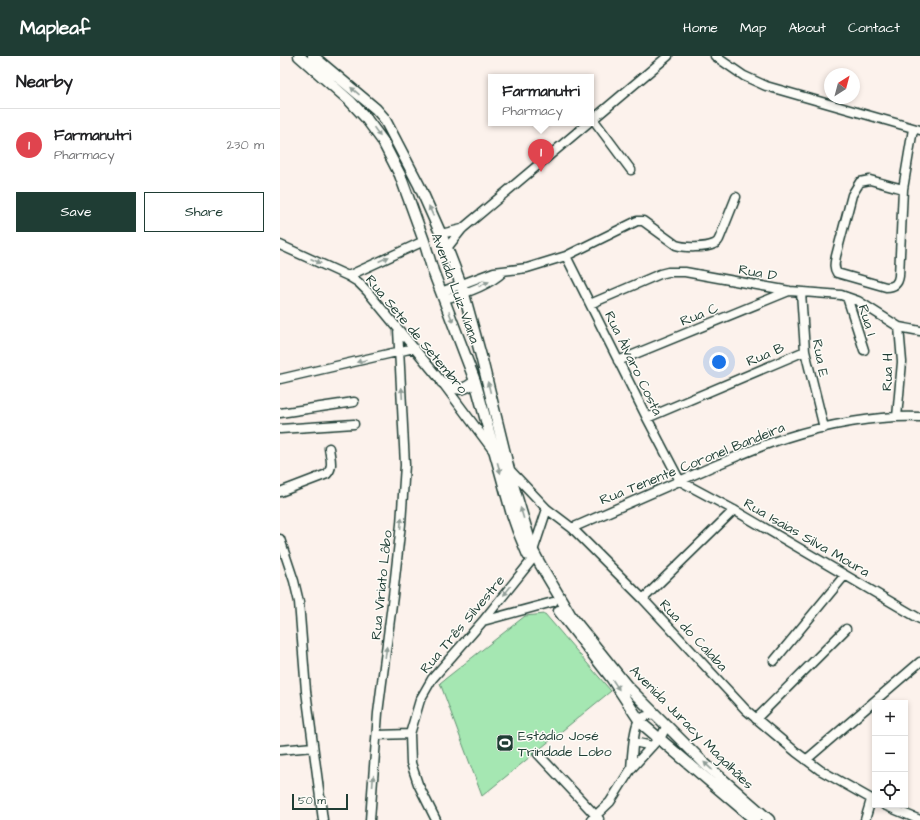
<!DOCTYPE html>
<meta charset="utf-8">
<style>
body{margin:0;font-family:"Architects Daughter",sans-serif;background:#f6f6f6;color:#202124}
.controls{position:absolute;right:12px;bottom:12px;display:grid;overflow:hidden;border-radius:0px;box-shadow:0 2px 6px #0003}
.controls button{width:36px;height:36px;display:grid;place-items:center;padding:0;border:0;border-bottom:1px solid #e0e0e0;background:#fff;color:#202124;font:20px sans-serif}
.compass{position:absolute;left:544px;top:12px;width:36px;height:36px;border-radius:50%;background:#fff;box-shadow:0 2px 6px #0003;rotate:36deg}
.scale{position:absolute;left:12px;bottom:10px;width:56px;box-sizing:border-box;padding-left:4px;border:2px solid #1f3d34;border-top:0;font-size:11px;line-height:14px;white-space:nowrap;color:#1f3d34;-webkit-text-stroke:3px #fdfcf7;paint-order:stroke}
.you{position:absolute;left:439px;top:306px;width:14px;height:14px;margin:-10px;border:3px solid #fff;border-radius:50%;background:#1a73e8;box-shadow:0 0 0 6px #1a73e833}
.badge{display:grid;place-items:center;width:26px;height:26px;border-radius:50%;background:#1f3d34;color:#fff;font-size:13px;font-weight:700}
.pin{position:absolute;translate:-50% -33px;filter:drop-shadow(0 1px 2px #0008)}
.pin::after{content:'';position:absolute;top:21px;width:14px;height:12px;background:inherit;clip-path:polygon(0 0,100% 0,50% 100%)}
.popup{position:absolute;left:208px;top:18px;width:106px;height:52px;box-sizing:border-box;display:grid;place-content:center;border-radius:0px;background:#fff;filter:drop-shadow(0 1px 3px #0005);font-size:13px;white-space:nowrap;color:#757577}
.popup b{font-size:15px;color:#202124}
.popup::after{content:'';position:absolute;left:50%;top:100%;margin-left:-8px;border:8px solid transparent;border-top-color:#fff}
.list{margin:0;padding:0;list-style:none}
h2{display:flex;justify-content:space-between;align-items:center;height:52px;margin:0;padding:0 16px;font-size:17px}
h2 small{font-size:13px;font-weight:400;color:#757577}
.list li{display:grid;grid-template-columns:26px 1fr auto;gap:12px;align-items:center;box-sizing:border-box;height:72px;padding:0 16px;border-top:1px solid #e0e0e0}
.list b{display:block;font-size:15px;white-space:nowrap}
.list p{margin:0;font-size:13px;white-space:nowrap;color:#757577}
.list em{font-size:13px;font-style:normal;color:#757577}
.actions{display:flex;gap:8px;padding:12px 16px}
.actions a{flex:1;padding:9px 0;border:1px solid #1f3d34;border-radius:0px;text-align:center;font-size:14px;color:#1f3d34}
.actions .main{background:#1f3d34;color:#fff}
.icon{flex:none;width:22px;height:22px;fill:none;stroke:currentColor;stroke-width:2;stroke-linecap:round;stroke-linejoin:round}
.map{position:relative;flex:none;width:640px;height:764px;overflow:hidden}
header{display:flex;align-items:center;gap:24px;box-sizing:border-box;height:56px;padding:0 20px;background:#1f3d34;color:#fff}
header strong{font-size:19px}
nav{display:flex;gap:22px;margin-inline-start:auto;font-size:14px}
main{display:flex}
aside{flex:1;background:#fff}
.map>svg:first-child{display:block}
.green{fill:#a5e7b2;stroke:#629273}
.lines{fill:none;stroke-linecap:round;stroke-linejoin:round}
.minor-casing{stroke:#1f3d34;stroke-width:11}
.major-casing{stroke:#1f3d34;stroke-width:13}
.minor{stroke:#fdfcf7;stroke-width:8}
.major{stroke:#fdfcf7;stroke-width:10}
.oneway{fill:#8e9c96}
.labels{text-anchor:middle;stroke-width:3;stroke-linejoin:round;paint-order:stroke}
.street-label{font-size:14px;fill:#1f3d34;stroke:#fdfcf7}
.poi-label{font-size:14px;fill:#1f3d34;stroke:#fdfcf7;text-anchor:start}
</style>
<header>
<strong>Mapleaf</strong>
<nav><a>Home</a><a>Map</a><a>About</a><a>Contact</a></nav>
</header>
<main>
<aside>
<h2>Nearby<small></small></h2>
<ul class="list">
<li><span class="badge" style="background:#e0444e">1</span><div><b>Farmanutri</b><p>Pharmacy</p></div><em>230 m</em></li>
</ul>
<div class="actions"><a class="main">Save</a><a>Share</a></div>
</aside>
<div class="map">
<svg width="640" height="764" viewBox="0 0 640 764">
<rect width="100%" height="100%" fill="#fcf2ec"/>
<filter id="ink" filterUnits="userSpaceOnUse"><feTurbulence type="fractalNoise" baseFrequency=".025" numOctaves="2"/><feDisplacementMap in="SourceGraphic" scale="8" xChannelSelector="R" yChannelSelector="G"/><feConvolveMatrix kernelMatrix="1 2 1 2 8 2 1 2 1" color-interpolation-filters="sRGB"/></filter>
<g filter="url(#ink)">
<path class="green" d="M 265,558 L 331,635 L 202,740 L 160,627 L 245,560 Z"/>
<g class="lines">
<defs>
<path id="minor" d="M 435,0 L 464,20 L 486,30 L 640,74
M 313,63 L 351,114
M 311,65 L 388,0
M 623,133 L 590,124 L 580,126 L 572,139 L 556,200 C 555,206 553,211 557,217 L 606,231 C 614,231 618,228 619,220 L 623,133 L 633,73
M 161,178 L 182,173
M 0,189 L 68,220 L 78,226 L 87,235 L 162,326 L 212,393
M 167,192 L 182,173 L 308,67
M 286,200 L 367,362 L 400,425 L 454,454 L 640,563
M 68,220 L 144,185
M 161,236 L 214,216 L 247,212 L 286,200 L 357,165 L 363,165 L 396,189 C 404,192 426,192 434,188 C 437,187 439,184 440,181 L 456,141
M 521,236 L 525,295 L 544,372
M 567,241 L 584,294
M 164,243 C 184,238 208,230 223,216
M 310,248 L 380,218 L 388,216 L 405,216 L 510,235 L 561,239 L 578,245 L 619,271 L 640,275
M 338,305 L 509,235
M 0,323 L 134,292
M 0,357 L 74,346
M 617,361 L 622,306 L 619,271
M 367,362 L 525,295
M 0,373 L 74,368
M 229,413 L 267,453 L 292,472 L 363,543 L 466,654 L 516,696 L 540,714 L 595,745
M 0,436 L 47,418 C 54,411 50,401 49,392
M 292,472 C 337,452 383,432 429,412 C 454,402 479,390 505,382 C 545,369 598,359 640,361
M 0,483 L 14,525 L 19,546 L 26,635 L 43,764
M 253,495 L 267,453
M 363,543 L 454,454
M 203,565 L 273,546
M 494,605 L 565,519
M 476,663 L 566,573
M 97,679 L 130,678
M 354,686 L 372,690
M 0,694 L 33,691
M 258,698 L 319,763
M 526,704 L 640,606
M 351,713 C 352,702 353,676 358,666 C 361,660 370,659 375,658
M 604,749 L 640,764
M 90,764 L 98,657 L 113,540 L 121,468 L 125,409 L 118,273
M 156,764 L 138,728 L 131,707 L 130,678 L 140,644 L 152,623 L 203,565 L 251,505
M 311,764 L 330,746 L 351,713 L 382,679 L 387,669
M 585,764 L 591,744"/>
<path id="major" d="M 19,0 L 70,45 L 85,61 L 102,84 L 120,119 L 144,185 L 153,215 L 195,325 L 231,455 L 238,475 L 248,499
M 33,0 L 96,53 L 104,62 L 139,129 L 167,192 L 182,231 L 201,300 L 231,422 L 253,495 L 260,508 L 291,560 L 347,630 L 425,708 L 489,764
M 162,326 C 177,333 182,337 195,325
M 279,555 L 332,623 L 361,667 L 475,764"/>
</defs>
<use href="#minor" class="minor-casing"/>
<use href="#major" class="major-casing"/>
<use href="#minor" class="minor"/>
<use href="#major" class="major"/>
</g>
<defs><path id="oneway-solid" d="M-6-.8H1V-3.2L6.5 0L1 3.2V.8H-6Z"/></defs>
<g class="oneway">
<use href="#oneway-solid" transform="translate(75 35) rotate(-139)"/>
<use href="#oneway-solid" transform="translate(97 76) rotate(55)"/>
<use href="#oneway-solid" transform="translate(151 155) rotate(-114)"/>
<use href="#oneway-solid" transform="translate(104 203) rotate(-25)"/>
<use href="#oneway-solid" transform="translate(36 205) rotate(24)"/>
<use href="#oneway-solid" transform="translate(204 228) rotate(-24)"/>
<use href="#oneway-solid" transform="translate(171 261) rotate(69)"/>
<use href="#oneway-solid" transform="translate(82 305) rotate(167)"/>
<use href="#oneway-solid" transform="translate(209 331) rotate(-104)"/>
<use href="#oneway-solid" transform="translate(122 337) rotate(-93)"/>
<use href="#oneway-solid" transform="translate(219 412) rotate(74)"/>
<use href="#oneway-solid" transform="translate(242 457) rotate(-107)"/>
<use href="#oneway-solid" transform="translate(121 467) rotate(-85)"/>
<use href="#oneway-solid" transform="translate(227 535) rotate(128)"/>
<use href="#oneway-solid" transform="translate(106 596) rotate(-83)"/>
<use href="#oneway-solid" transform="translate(336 629) rotate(56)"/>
<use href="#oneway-solid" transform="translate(428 710) rotate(-137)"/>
<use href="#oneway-solid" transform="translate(93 725) rotate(-86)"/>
</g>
</g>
<defs>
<symbol id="stadium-square" viewBox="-11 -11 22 22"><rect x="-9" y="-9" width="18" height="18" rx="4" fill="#1f3d34" stroke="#fdfcf7"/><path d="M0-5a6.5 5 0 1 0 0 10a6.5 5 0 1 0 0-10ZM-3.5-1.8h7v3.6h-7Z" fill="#fff"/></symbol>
</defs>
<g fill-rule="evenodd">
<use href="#stadium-square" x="215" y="677" width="20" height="20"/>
</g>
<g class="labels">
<g class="street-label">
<text transform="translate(478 216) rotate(10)" y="5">Rua D</text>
<text transform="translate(176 232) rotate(70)" y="5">Avenida Luiz Viana</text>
<text transform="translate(419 258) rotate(-22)" y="5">Rua C</text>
<text transform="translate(588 264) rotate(73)" y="5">Rua I</text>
<text transform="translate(137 278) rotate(50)" y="5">Rua Sete de Setembro</text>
<text transform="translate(485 298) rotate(-23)" y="5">Rua B</text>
<text transform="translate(541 302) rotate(80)" y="5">Rua E</text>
<text transform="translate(354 307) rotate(64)" y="5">Rua Álvaro Costa</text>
<text transform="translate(607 316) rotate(-88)" y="5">Rua H</text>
<text transform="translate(412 407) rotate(-22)" y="5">Rua Tenente Coronel Bandeira</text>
<text transform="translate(527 481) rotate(30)" y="5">Rua Isaias Silva Moura</text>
<text transform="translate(101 529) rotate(-84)" y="5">Rua Viriato Lôbo</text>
<text transform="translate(182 568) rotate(-50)" y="5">Rua Três Silvestre</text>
<text transform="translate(414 579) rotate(47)" y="5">Rua do Calaba</text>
<text transform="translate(412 671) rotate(45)" y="5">Avenida Juracy Magalhães</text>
</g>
<g class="poi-label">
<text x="238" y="684">Estádio José<tspan x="238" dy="16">Trindade Lobo</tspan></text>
</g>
</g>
</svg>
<div class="controls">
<button>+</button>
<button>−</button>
<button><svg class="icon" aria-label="locate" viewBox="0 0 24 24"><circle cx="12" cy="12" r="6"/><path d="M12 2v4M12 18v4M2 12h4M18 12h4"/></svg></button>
</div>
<svg class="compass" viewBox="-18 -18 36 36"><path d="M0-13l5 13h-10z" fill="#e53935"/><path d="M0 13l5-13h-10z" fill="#757577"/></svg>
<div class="scale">50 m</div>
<div class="you"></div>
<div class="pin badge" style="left:261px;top:116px;background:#e0444e">1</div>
<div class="popup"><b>Farmanutri</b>Pharmacy</div>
</div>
</main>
